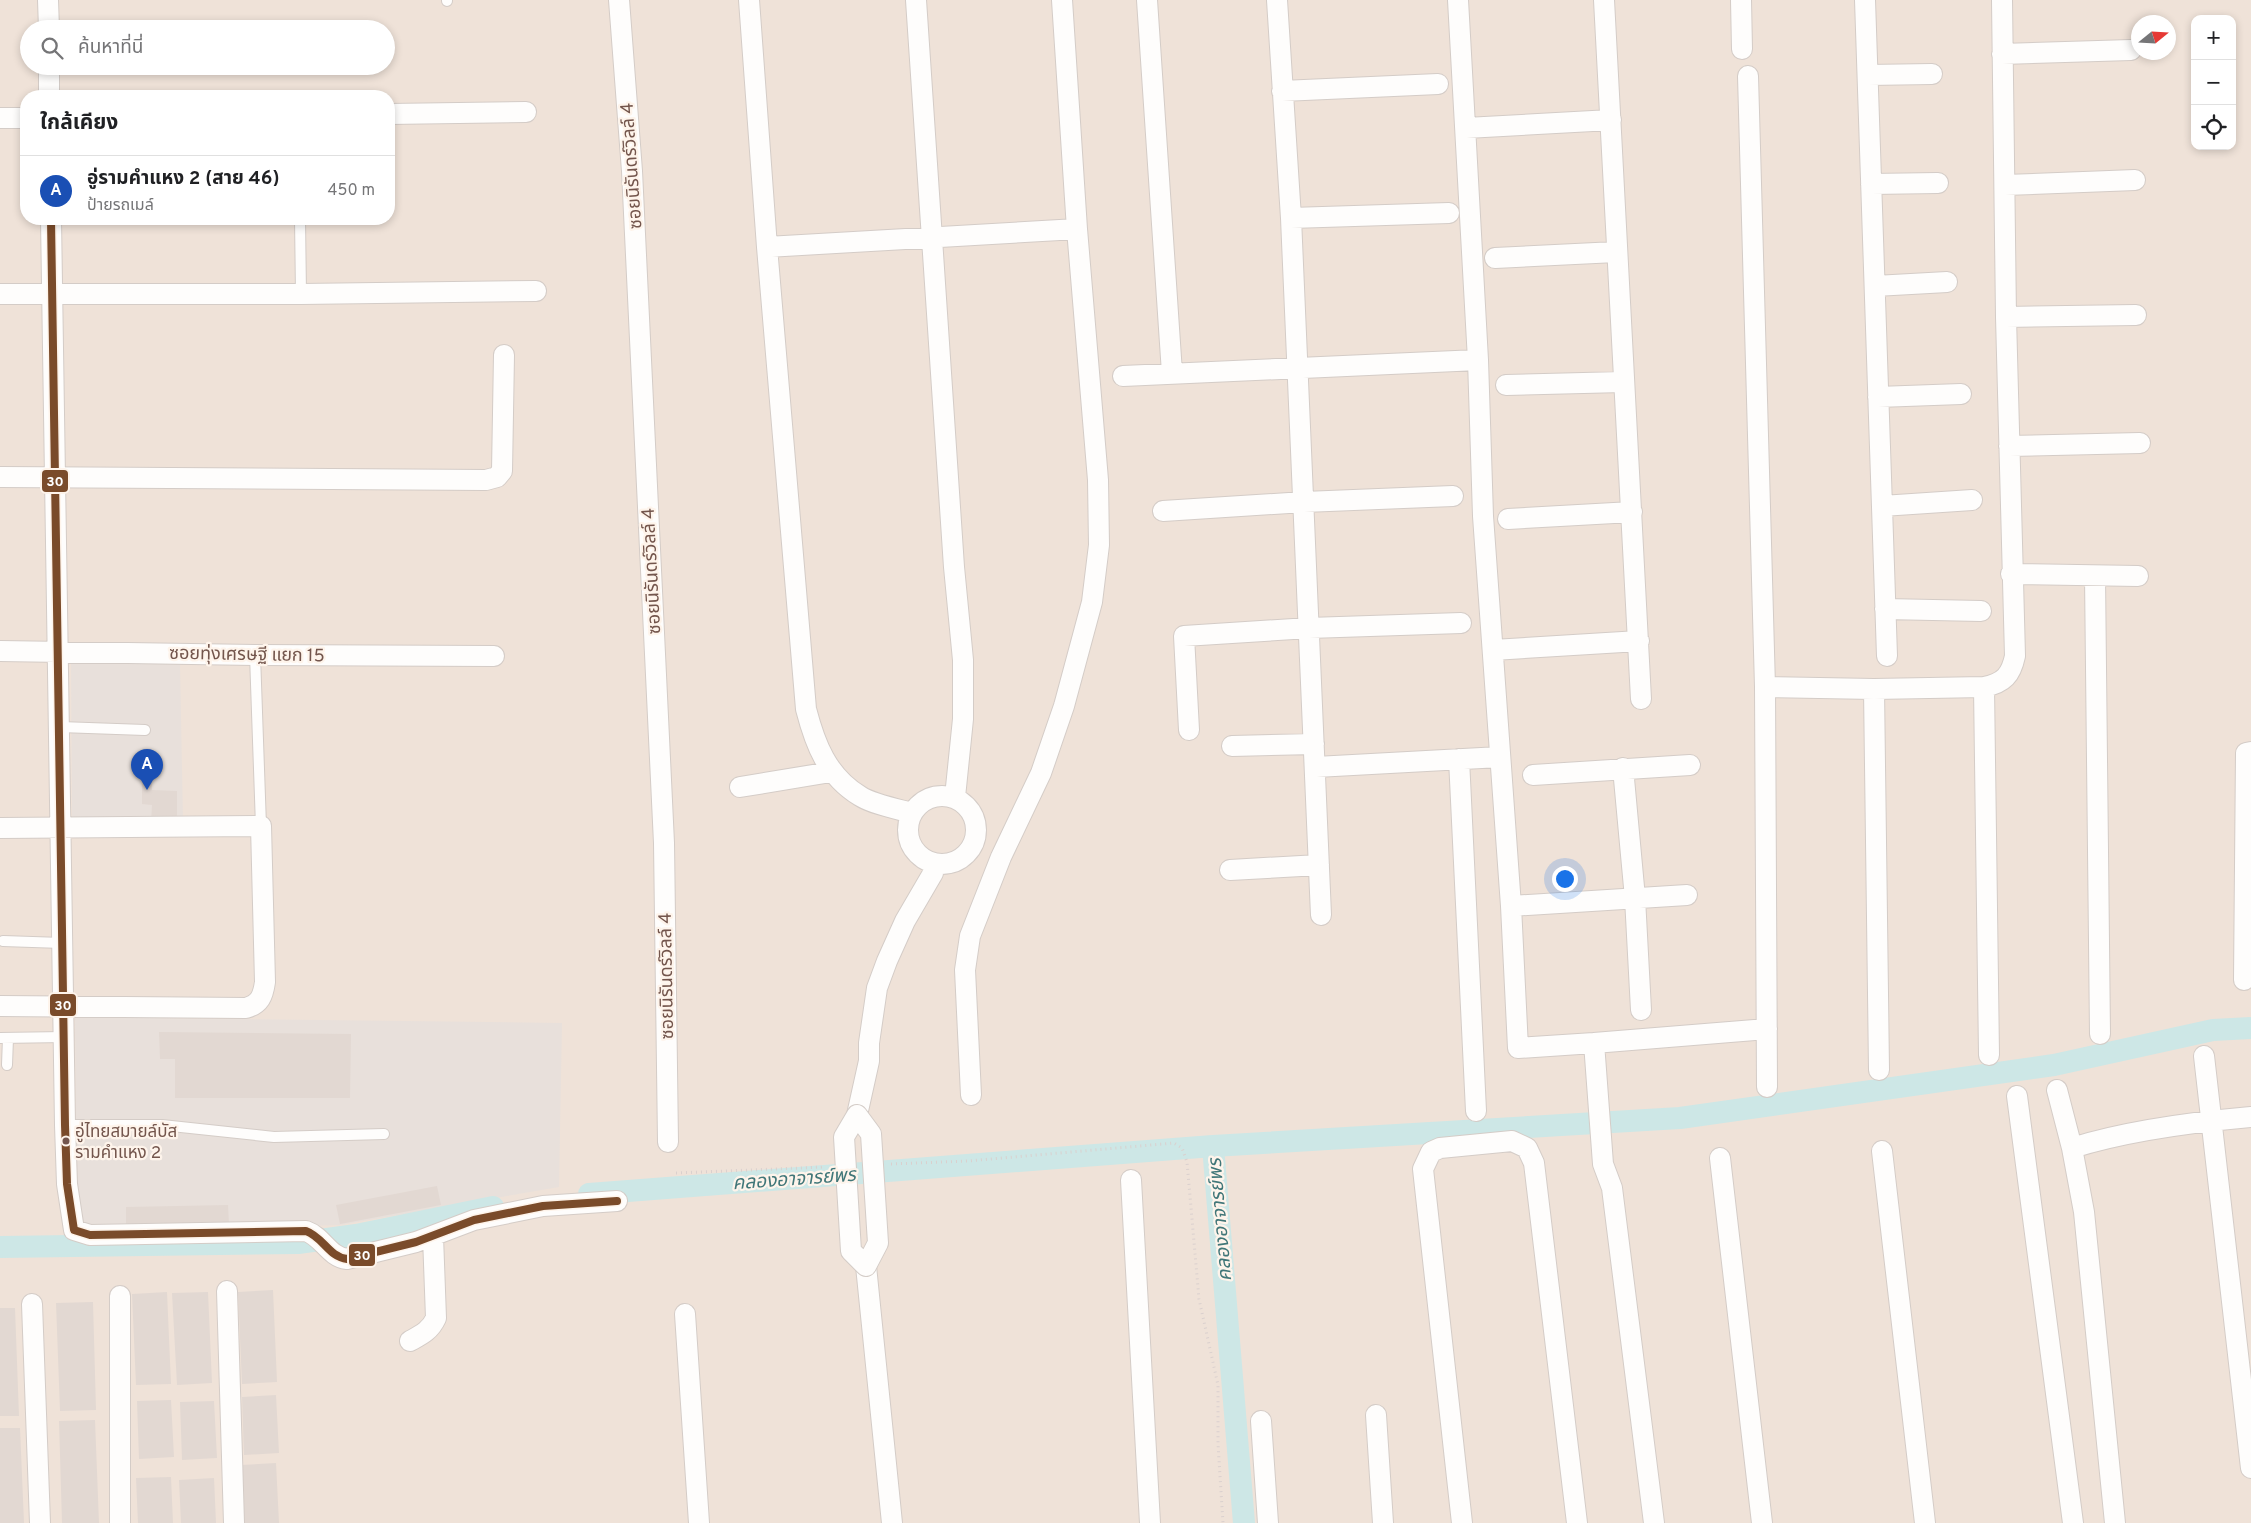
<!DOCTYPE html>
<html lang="th">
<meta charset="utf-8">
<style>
body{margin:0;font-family:Overpass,"Noto Sans Thai",sans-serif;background:#f2f2f2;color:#202124}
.controls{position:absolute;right:15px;top:15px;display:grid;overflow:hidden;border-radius:10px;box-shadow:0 2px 8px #0003}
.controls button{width:45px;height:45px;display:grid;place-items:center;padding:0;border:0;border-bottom:1px solid #e0e0e0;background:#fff;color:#202124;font:25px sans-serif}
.compass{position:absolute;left:2131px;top:15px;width:45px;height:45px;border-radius:50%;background:#fff;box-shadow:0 2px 8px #0003;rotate:72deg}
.you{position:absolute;left:1564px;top:878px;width:18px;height:18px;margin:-12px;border:4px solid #fff;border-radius:50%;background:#1a73e8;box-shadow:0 0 0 8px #1a73e833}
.badge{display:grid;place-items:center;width:32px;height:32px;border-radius:50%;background:#a18b83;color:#fff;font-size:16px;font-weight:700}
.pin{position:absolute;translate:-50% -41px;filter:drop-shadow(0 1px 2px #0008)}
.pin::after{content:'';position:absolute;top:26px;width:18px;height:15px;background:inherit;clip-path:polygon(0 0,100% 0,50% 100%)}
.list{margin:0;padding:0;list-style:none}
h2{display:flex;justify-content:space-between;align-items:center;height:65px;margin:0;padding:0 20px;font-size:21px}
h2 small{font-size:16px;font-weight:400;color:#757577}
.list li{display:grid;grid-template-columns:32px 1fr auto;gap:15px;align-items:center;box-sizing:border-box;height:70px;padding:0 20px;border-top:1px solid #e0e0e0}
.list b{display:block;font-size:19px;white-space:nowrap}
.list p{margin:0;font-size:16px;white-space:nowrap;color:#757577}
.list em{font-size:16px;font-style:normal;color:#757577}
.icon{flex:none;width:28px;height:28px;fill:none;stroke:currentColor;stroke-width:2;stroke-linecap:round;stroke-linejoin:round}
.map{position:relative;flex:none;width:2251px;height:1523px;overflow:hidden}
.search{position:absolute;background:#fff;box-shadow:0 2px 8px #0003;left:20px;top:20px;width:375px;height:55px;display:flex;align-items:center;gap:12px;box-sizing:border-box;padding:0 18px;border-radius:28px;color:#757577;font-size:19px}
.panel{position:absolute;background:#fff;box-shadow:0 2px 8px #0003;left:20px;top:90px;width:375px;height:135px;border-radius:20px}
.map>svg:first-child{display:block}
.residential{fill:#efe2d8;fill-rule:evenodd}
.industrial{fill:#e8e0db}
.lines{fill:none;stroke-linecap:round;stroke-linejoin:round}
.canal{stroke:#cde7e6;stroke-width:22}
.building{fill:#e2d8d2}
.service-casing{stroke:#d4ccc7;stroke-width:12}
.minor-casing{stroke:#d4ccc7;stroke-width:22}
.path{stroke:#dad0ce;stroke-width:3;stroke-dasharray:1 4;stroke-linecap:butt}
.service{stroke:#fefdfc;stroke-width:10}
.minor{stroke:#fefdfc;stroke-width:20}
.minor-bridge-casing{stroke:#d4ccc7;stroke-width:22;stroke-linecap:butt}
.minor-bridge{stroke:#fefdfc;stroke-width:20}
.bus-1-casing{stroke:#fef4eb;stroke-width:11}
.bus-1{stroke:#7a4b2a;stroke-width:8}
.bus-dot{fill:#73554c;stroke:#fef4eb;stroke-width:2}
.labels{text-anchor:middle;stroke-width:4.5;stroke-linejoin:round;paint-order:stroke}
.bus-label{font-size:17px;fill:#73554c;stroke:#fef4eb;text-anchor:start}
.street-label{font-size:18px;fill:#73554c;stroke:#fef4eb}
.water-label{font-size:19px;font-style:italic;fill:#407678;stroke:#fef4eb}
.line-badge{stroke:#fef4eb;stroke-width:2}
.badge-label{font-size:14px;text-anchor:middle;font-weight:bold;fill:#fff}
</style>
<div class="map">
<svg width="2251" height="1523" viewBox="0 0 2251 1523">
<rect width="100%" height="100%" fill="#f6f0ea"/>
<path class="residential" d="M 0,0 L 2251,0 L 2251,1523 L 0,1523 ZM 2195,19 L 2232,19 L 2232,146 L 2195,146 ZM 2138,22 L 2168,22 L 2168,52 L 2138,52 ZM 29,29 L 386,29 L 386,66 L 29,66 ZM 26,96 L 389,96 L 389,219 L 26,219 Z"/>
<path class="industrial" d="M 71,659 L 180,663 L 183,822 L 72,822 Z
M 75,1017 L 562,1023 L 559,1187 L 340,1225 L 97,1231 L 88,1229 L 77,1217 Z"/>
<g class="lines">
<path class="canal" d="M 1213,1146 L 1680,1118 L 2054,1065 L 2213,1030 L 2251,1028
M 589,1194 L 1213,1146 L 1244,1523
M 0,1247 L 298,1243 L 356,1235 L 493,1207"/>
</g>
<path class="building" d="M 142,777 L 152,778 L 152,790 L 177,791 L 177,822 L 151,822 L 152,805 L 142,804 Z
M 159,1032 L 351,1034 L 350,1098 L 175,1098 L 175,1059 L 160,1059 Z
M 437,1186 L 441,1205 L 340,1224 L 336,1205 Z
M 228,1205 L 229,1225 L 126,1227 L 126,1207 Z
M 273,1290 L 277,1382 L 242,1384 L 238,1292 Z
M 167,1292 L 171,1384 L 136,1385 L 132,1294 Z
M 208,1292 L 212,1383 L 177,1385 L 172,1293 Z
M 93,1302 L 96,1410 L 60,1411 L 56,1303 Z
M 0,1308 L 15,1308 L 19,1416 L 0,1416 Z
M 276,1395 L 279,1453 L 244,1455 L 242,1397 Z
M 171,1400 L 174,1457 L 139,1459 L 137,1401 Z
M 214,1401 L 217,1458 L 182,1460 L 180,1402 Z
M 95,1420 L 99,1523 L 62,1523 L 59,1421 Z
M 0,1428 L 20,1428 L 24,1523 L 0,1523 Z
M 276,1463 L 279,1523 L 243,1523 L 241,1465 Z
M 171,1477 L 173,1523 L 138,1523 L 136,1478 Z
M 214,1478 L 216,1523 L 181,1523 L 179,1480 Z"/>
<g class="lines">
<defs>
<path id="service" d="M 447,0 L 447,1
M 300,219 L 301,294
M 255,655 L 261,826
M 60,727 L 145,730
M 3,941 L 62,943
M 0,1038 L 64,1037
M 7,1065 L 8,1038
M 65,1125 L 162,1125 L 274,1137 L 384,1134"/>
<path id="minor" d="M 48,0 L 49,29
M 619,0 L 632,171 L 664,843 L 668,1142
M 749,0 L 767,247 L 806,709 C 815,744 827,776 860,796 C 872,804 897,809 912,813
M 916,0 L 954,567 L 963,660 L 963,719 L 955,797
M 1147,0 L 1172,373
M 1277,0 L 1291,218 L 1321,915
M 1458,0 L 1478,360 L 1483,516 L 1511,906 L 1518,1048 L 1594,1043 L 1603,1164 L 1612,1188 L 1654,1523
M 1604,0 L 1641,699
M 1741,0 L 1742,49
M 1865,0 L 1887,656
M 2002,54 L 2131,50
M 49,66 L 49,96
M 1868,75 L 1932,74
M 1748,76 L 1765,687 L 1767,1087
M 1282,91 L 1438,84
M 389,114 L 526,112
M 0,118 L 26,118
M 1466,128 L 1611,120
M 1871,184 L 1938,183
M 2005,185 L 2135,180
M 1291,218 L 1449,213
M 51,219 L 65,1125 L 67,1184 L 74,1230 L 90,1235 L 306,1231 C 323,1237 329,1257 347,1259 L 416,1242 L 474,1220 L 543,1206 L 617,1201
M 767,247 L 1077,229
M 1495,258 L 1616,252
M 1875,286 L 1947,282
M 0,294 L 301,294 L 536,291
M 2006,317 L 2136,315
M 1123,376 L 1478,360
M 1506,385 L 1623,382
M 1878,397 L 1961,394
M 2009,446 L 2140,443
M 0,477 L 486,480 L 497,477 L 502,471 L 504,355
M 1882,506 L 1972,500
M 1163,511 L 1304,502 L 1453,496
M 1508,519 L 1632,512
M 2011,574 L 2138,576
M 2095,576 L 2100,1034
M 1885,609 L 1981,611
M 1493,650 L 1639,641
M 0,651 L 255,655 L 494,656
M 1765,687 L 1874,689 L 1984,687 C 2004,683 2011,675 2015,656 L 2006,317 L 2002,0
M 1984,687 L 1989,1055
M 1874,689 L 1879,1070
M 1189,730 L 1184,636 L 1309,628 L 1461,623
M 1232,746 L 1314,744
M 1459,759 L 1476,1111
M 1316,767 L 1500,757
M 1623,768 L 1635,898 L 1641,1010
M 1533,775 L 1690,765
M 740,787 L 831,772
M908 830a34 34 0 1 1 68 0a34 34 0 1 1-68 0Z
M 0,828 L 261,826 L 265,982 C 263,996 260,1004 246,1008 L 0,1006
M 1230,870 L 1319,865
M 1511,906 L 1687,895
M 2244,980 L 2246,753 L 2251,752
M 1594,1043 L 1767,1029
M 2204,1056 L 2251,1468
M 2057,1090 L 2072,1148 L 2084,1212 L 2115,1523
M 971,1095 L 965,970 L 970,936 L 1001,857 L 1041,773 L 1064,706 L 1092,602 L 1099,545 L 1098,480 L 1077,229 L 1062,0
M 2017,1096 L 2073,1523
M 857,1115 L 869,1061 L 869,1043 L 877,988 L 887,961 L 905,921 L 933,873 L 934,863
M 2072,1148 C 2126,1131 2195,1122 2251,1117
M 1882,1151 L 1925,1523
M 1720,1158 L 1762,1523
M 1131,1180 L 1150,1523
M 866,1266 L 892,1523
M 227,1291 L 234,1523
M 120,1296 L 120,1523
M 32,1304 L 40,1523
M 685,1314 L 699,1523
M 410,1341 C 421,1335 430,1331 436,1318 L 433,1236
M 1376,1415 L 1383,1523
M 1261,1421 L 1268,1523
M 1462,1523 L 1423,1169 L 1431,1152 L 1440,1148 L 1512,1141 L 1527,1148 L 1534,1163 L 1577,1523"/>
</defs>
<use href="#service" class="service-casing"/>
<use href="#minor" class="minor-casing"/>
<path class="path" d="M 891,1164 L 968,1161 L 1174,1143 L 1182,1148 L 1187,1162 L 1199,1299 L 1218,1385 L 1218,1444 L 1223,1523
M 676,1173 L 825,1167"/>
<use href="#service" class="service"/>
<use href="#minor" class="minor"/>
<defs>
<path id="minor-bridge" d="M 857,1115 L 871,1134 L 878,1243 L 866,1266 L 851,1251 L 844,1137 Z"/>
</defs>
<use href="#minor-bridge" class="minor-bridge-casing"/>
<use href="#minor-bridge" class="minor-bridge"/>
<defs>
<path id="bus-1" d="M 51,219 L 65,1125 L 67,1184 L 74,1230 L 90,1235 L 306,1231 C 323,1237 329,1257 347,1259 L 416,1242 L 474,1220 L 543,1206 L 617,1201"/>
</defs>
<use href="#bus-1" class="bus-1-casing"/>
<use href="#bus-1" class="bus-1"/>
</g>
<circle class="bus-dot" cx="66" cy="1141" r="4.5"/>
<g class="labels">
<g class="bus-label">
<text x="75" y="1137">อู่ไทยสมายล์บัส<tspan x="75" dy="21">รามคำแหง 2</tspan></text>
</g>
<g class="street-label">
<text transform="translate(631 166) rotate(-94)" y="6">ซอยนิรันดร์วิลล์ 4</text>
<text transform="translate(651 571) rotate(-93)" y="6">ซอยนิรันดร์วิลล์ 4</text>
<text transform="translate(247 654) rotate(1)" y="6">ซอยทุ่งเศรษฐี แยก 15</text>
<text transform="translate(666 976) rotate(-91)" y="6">ซอยนิรันดร์วิลล์ 4</text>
</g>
<g class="water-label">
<text transform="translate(794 1178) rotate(-4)" y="7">คลองอาจารย์พร</text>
<text transform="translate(1219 1220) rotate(-95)" y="7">คลองอาจารย์พร</text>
</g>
</g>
<g class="line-badge">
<rect x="41" y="469" width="28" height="24" rx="5" fill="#7a4b2a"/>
<rect x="49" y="993" width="28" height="24" rx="5" fill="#7a4b2a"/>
<rect x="348" y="1243" width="28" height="24" rx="5" fill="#7a4b2a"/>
</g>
<g class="badge-label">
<text x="55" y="486">30</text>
<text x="63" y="1010">30</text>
<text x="362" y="1260">30</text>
</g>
</svg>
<div class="controls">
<button>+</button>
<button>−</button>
<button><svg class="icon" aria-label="locate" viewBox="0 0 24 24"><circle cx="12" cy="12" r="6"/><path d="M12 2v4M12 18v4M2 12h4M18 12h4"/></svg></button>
</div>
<svg class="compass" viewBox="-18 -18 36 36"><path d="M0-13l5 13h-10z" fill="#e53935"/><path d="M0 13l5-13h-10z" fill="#757577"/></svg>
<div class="you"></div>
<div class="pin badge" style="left:147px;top:790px;background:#1a4fb4">A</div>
<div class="search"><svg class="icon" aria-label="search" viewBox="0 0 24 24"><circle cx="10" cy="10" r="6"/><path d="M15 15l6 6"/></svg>ค้นหาที่นี่</div>
<section class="panel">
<h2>ใกล้เคียง<small></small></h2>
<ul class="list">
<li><span class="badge" style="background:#1a4fb4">A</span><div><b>อู่รามคำแหง 2 (สาย 46)</b><p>ป้ายรถเมล์</p></div><em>450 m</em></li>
</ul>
</section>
</div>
